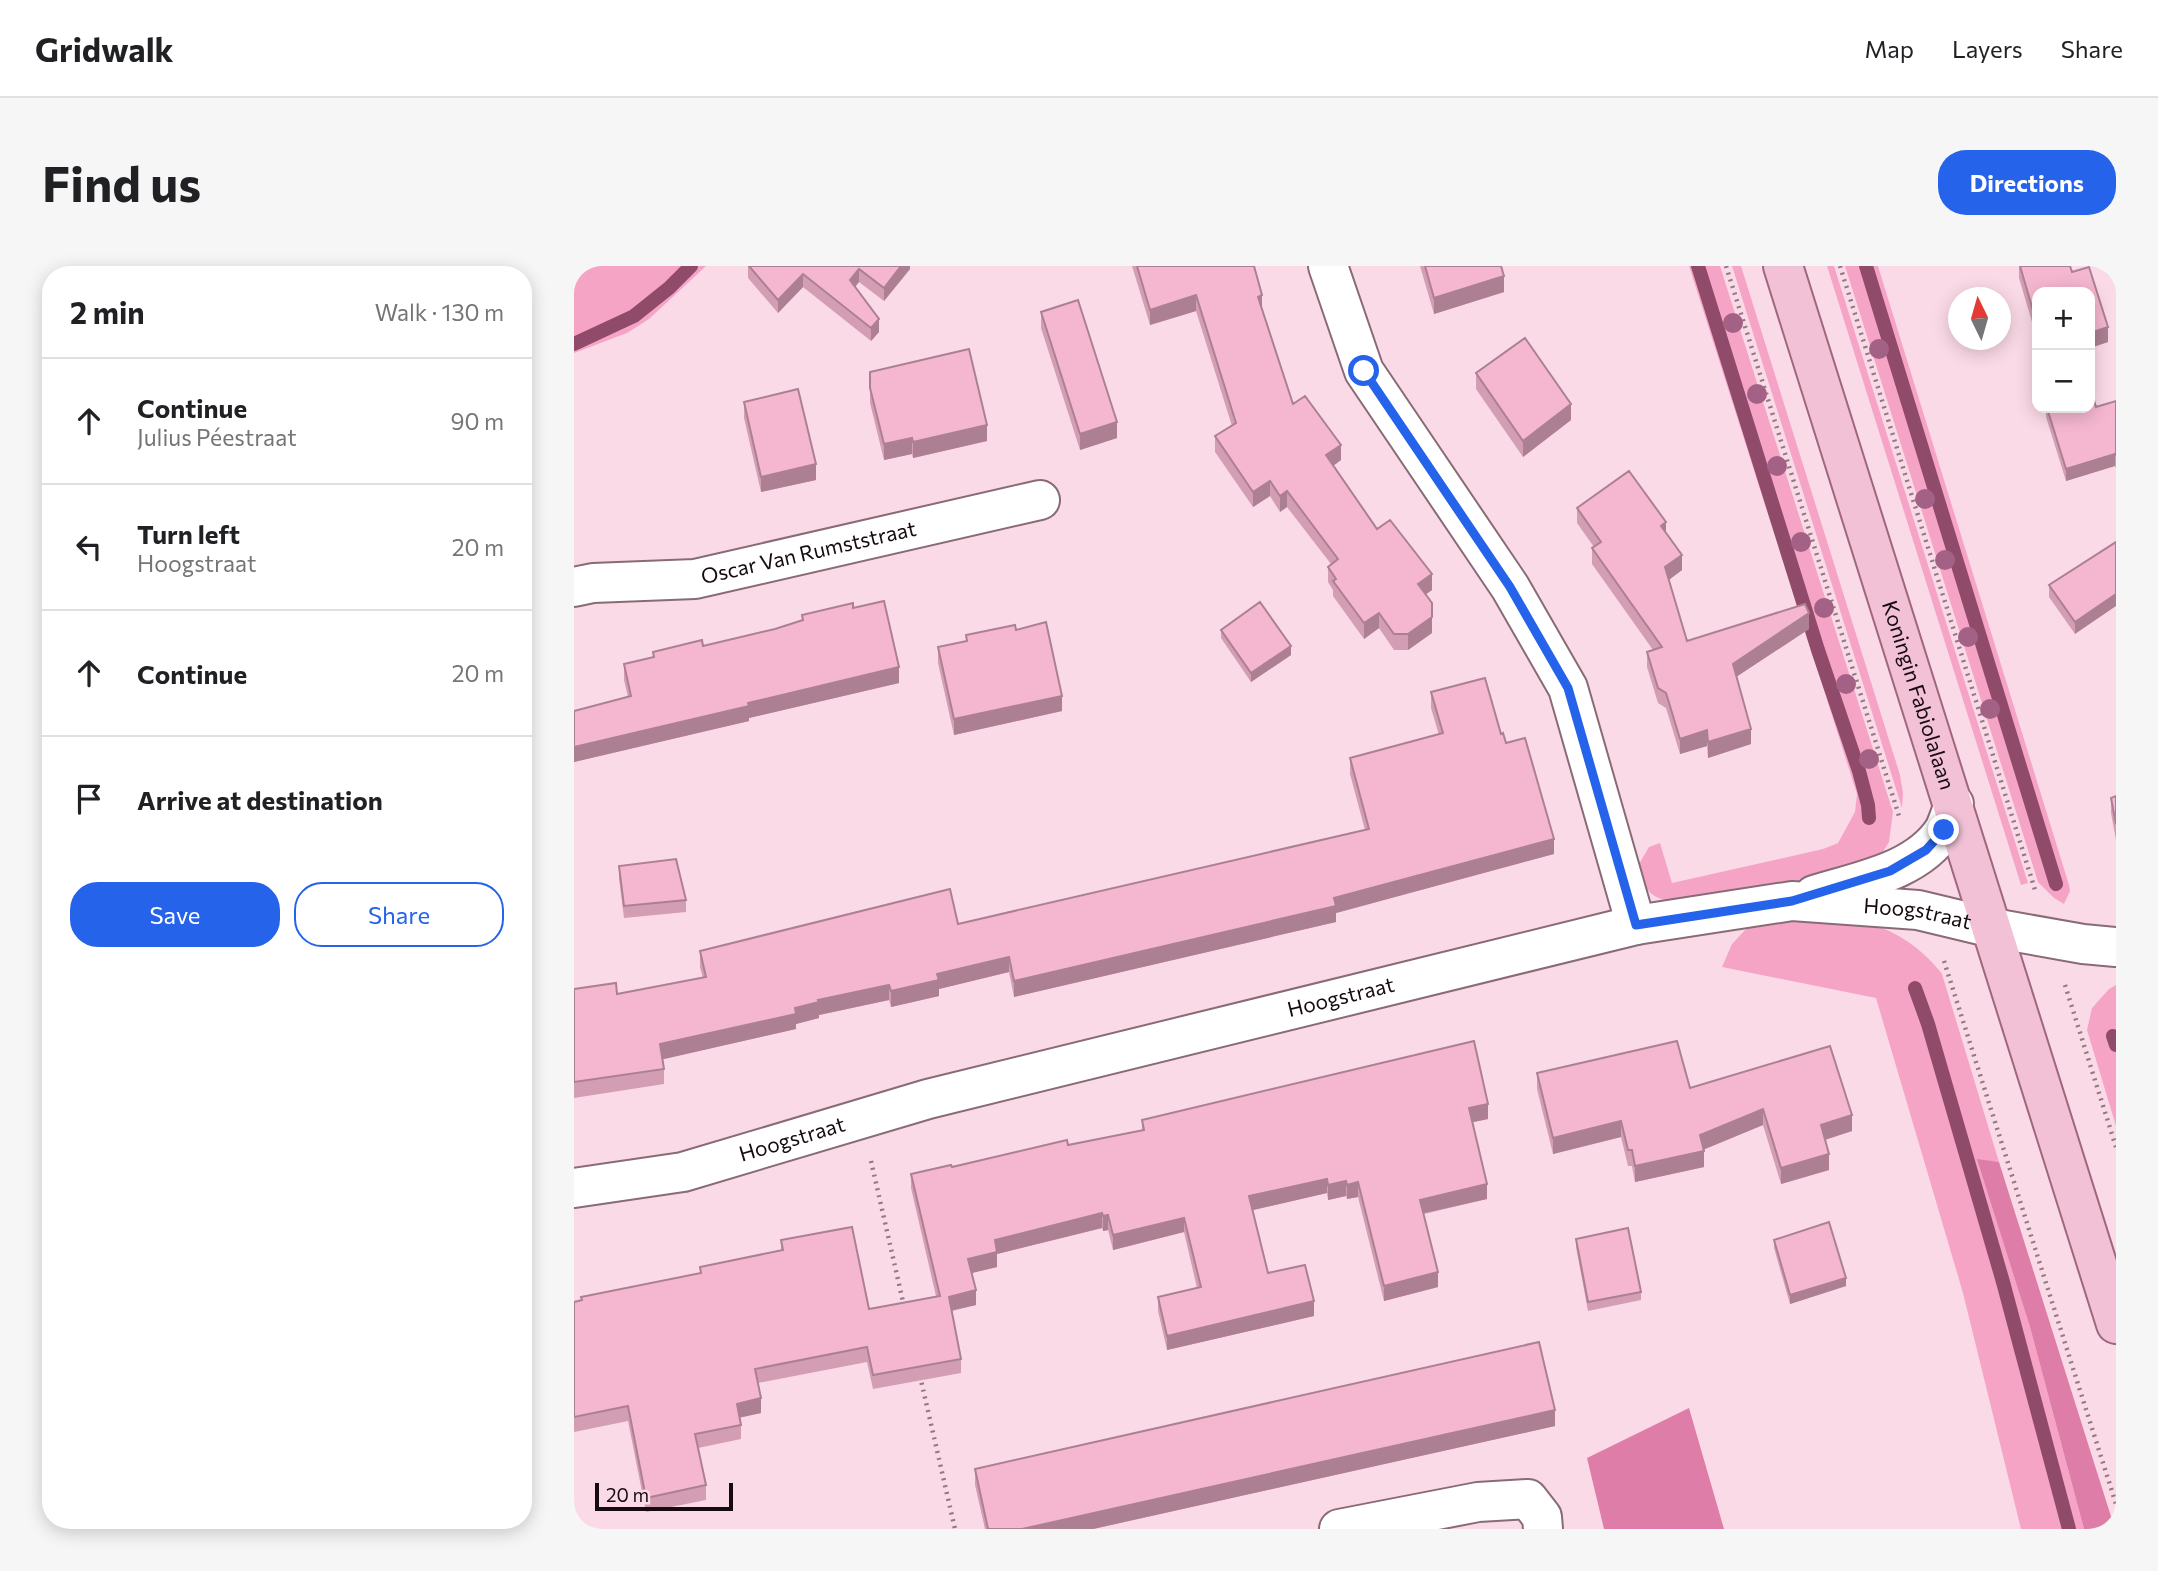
<!DOCTYPE html>
<meta charset="utf-8">
<style>
body{margin:0;font-family:Commissioner,sans-serif;background:#f6f6f6;color:#202124}
.controls{position:absolute;right:21px;top:21px;display:grid;overflow:hidden;border-radius:14px;box-shadow:0 4px 18px #0003}
.controls button{width:63px;height:63px;display:grid;place-items:center;padding:0;border:0;border-bottom:2px solid #e0e0e0;background:#fff;color:#202124;font:35px sans-serif}
.compass{position:absolute;left:1374px;top:21px;width:63px;height:63px;border-radius:50%;background:#fff;box-shadow:0 4px 18px #0003;rotate:355deg}
.scale{position:absolute;left:21px;bottom:18px;width:138px;box-sizing:border-box;padding-left:7px;border:4px solid #160b10;border-top:0;font-size:19px;line-height:24px;white-space:nowrap;color:#160b10;-webkit-text-stroke:5px #fbdae7;paint-order:stroke}
.stop{position:absolute;width:21px;height:21px;margin:-16px;border:5px solid #2563eb;border-radius:50%;background:#fff}
.stop.end{background:#2563eb;border-color:#fff;box-shadow:0 2px 7px #0008}
.list{margin:0;padding:0;list-style:none}
h2{display:flex;justify-content:space-between;align-items:center;height:91px;margin:0;padding:0 28px;font-size:30px}
h2 small{font-size:23px;font-weight:400;color:#757577}
.list li{display:grid;grid-template-columns:46px 1fr auto;gap:21px;align-items:center;box-sizing:border-box;height:126px;padding:0 28px;border-top:2px solid #e0e0e0}
.list b{display:block;font-size:26px;white-space:nowrap}
.list p{margin:0;font-size:23px;white-space:nowrap;color:#757577}
.list em{font-size:23px;font-style:normal;color:#757577}
.actions{display:flex;gap:14px;padding:21px 28px}
.actions a{flex:1;padding:16px 0;border:2px solid #2563eb;border-radius:28px;text-align:center;font-size:24px;color:#2563eb}
.actions .main{background:#2563eb;color:#fff}
.icon{flex:none;width:38px;height:38px;fill:none;stroke:currentColor;stroke-width:2;stroke-linecap:round;stroke-linejoin:round}
.map{position:relative;flex:none;width:1542px;height:1263px;overflow:hidden;border-radius:28px}
header{display:flex;align-items:center;gap:42px;box-sizing:border-box;height:98px;padding:0 35px;background:#fff;border-bottom:2px solid #e0e0e0}
header strong{font-size:33px}
nav{display:flex;gap:38px;margin-inline-start:auto;font-size:24px}
.intro{display:flex;align-items:center;justify-content:space-between;box-sizing:border-box;height:168px;padding:0 42px}
h1{margin:0;font-size:49px}
.button{padding:18px 32px;border-radius:28px;background:#2563eb;color:#fff;font-size:24px;font-weight:700}
main{display:flex;gap:42px;padding:0 42px}
aside{flex:1;background:#fff;border-radius:28px;box-shadow:0 4px 18px #0003}
.map>svg:first-child{display:block}
.green{fill:#f5a4c6}
.forest{fill:#de7da7}
.lines{fill:none;stroke-linecap:round;stroke-linejoin:round}
.stream{stroke:#904b6a;stroke-width:14}
.street-casing{stroke:#886b77;stroke-width:42}
.primary-casing{stroke:#9f677e;stroke-width:42}
.path{stroke:#907982;stroke-width:4.5;stroke-dasharray:2 5;stroke-linecap:butt}
.street{stroke:#fff;stroke-width:38}
.primary{stroke:#f2c1d6;stroke-width:38}
.tree{fill:#a36285}
.wall{fill:#d39db3}
.shaded-wall{fill:#ac8092}
.building{fill:#f5b7d0;stroke:#ac8092;stroke-width:2}
.route{stroke:#2563eb;stroke-width:9}
.labels{text-anchor:middle;stroke-width:5;stroke-linejoin:round;paint-order:stroke}
.street-label{font-size:21px;fill:#160b10;stroke:#fbdae7}
</style>
<header>
<strong>Gridwalk</strong>
<nav><a>Map</a><a>Layers</a><a>Share</a></nav>
</header>
<div class="intro"><h1>Find us</h1><a class="button">Directions</a></div>
<main>
<aside>
<h2>2 min<small>Walk · 130 m</small></h2>
<ul class="list">
<li><svg class="icon" aria-label="ahead" viewBox="0 0 24 24"><path d="M12 20V5M6 11l6-6 6 6"/></svg><div><b>Continue</b><p>Julius Péestraat</p></div><em>90 m</em></li>
<li><svg class="icon" aria-label="left" viewBox="0 0 24 24"><path d="M17 20v-9H6M10 6l-5 5 5 5"/></svg><div><b>Turn left</b><p>Hoogstraat</p></div><em>20 m</em></li>
<li><svg class="icon" aria-label="ahead" viewBox="0 0 24 24"><path d="M12 20V5M6 11l6-6 6 6"/></svg><div><b>Continue</b></div><em>20 m</em></li>
<li><svg class="icon" aria-label="arrive" viewBox="0 0 24 24"><path d="M6 21V4h12l-3 4 3 4H6"/></svg><div><b>Arrive at destination</b></div></li>
</ul>
<div class="actions"><a class="main">Save</a><a>Share</a></div>
</aside>
<div class="map">
<svg width="1542" height="1263" viewBox="0 0 1542 1263">
<rect width="100%" height="100%" fill="#fbdae7"/>
<path class="green" d="M 0,0 L 132,0 L 75,53 L 53,67 L 0,87 Z
M 1115,0 L 1146,0 L 1319,546 L 1315,576 L 1304,594 L 1236,615 L 1094,635 C 1070,629 1071,619 1065,598 L 1075,581 L 1086,577 L 1098,617 L 1249,583 L 1264,577 L 1281,546 L 1283,528 Z
M 1158,0 L 1167,0 L 1326,509 L 1329,527 L 1328,542 Z
M 1253,0 L 1260,0 L 1454,617 L 1447,619 Z
M 1271,0 L 1304,0 L 1495,619 L 1496,625 L 1490,638 L 1480,632 L 1464,616 Z
M 1253,651 C 1269,654 1287,655 1302,660 C 1328,668 1352,687 1368,708 L 1425,896 L 1404,894 L 1456,1061 L 1510,1263 L 1447,1263 L 1389,1027 L 1302,732 L 1148,701 L 1158,678 L 1173,662 Z
M 1542,719 L 1542,860 L 1513,764 L 1518,742 L 1535,723 Z"/>
<path class="forest" d="M 1403,893 L 1425,896 L 1541,1263 L 1510,1263 L 1456,1061 Z
M 1115,1142 L 1150,1263 L 1030,1263 L 1013,1192 Z"/>
<g class="lines">
<path class="stream" d="M 1124,0 L 1244,384 L 1285,505 L 1294,539 L 1295,552
M 1292,0 L 1482,618
M 0,78 L 60,50 L 95,22 L 117,0
M 1341,722 L 1354,758 L 1429,1016 L 1495,1263
M 1539,770 L 1542,779"/>
<defs>
<g id="street">
<path d="M 754,0 L 790,105 L 936,321 L 994,422 L 1062,659"/>
<path id="s1" d="M 0,321 L 19,317 L 121,313 L 466,234"/>
<path d="M 1240,629 C 1284,615 1343,606 1370,564 C 1374,556 1377,546 1380,538"/>
<path id="s2" d="M 0,922 L 109,906 L 354,833 L 1062,659 L 1218,635 L 1344,644 L 1419,662 L 1509,678 L 1542,681"/>
<path d="M 765,1263 L 904,1236 L 954,1233 L 968,1251 L 969,1263"/>
</g>
<g id="primary">
<path id="s3" d="M 1209,0 L 1542,1058"/>
</g>
</defs>
<use href="#street" class="street-casing"/>
<use href="#primary" class="primary-casing"/>
<path class="path" d="M 1152,0 L 1325,550
M 1266,0 L 1462,627
M 1370,695 L 1542,1238
M 1491,719 L 1542,881
M 297,895 L 330,1040
M 346,1110 L 381,1263"/>
<use href="#street" class="street"/>
<use href="#primary" class="primary"/>
</g>
<g class="tree">
<circle cx="1159" cy="57" r="10"/>
<circle cx="1305" cy="83" r="10"/>
<circle cx="1183" cy="128" r="10"/>
<circle cx="1203" cy="200" r="10"/>
<circle cx="1351" cy="233" r="10"/>
<circle cx="1227" cy="276" r="10"/>
<circle cx="1371" cy="294" r="10"/>
<circle cx="1250" cy="342" r="10"/>
<circle cx="1394" cy="371" r="10"/>
<circle cx="1272" cy="418" r="10"/>
<circle cx="1416" cy="443" r="10"/>
<circle cx="1295" cy="493" r="10"/>
</g>
<path class="wall" d="M 174,0 L 336,0 L 336,3 L 310,35 L 285,16 L 281,21 L 305,66 L 297,75 L 229,21 L 204,47 L 174,12 Z
M 558,0 L 680,0 L 688,45 L 719,138 L 767,194 L 759,200 L 803,263 L 858,324 L 852,328 L 858,367 L 834,384 L 820,384 L 805,362 L 790,373 L 759,330 L 759,324 L 754,316 L 754,301 L 757,298 L 713,241 L 706,246 L 696,230 L 679,241 L 641,186 L 641,170 L 658,160 L 622,45 L 576,59 Z
M 846,0 L 927,0 L 930,26 L 860,48 Z
M 1445,0 L 1496,0 L 1498,6 L 1515,1 L 1534,61 L 1534,76 L 1516,82 L 1516,26 L 1463,26 L 1463,73 L 1445,12 Z
M 467,46 L 543,172 L 506,184 L 467,62 Z
M 296,106 L 413,175 L 339,192 L 338,188 L 310,194 L 296,137 Z
M 902,107 L 997,154 L 949,191 L 902,123 Z
M 1542,135 L 1542,202 L 1541,200 L 1492,215 L 1472,151 L 1472,142 L 1522,141 Z
M 170,136 L 242,214 L 187,226 L 170,152 Z
M 1003,242 L 1092,267 L 1108,304 L 1094,314 L 1113,375 L 1235,363 L 1162,411 L 1177,478 L 1134,492 L 1133,480 L 1106,488 L 1092,442 L 1084,437 L 1073,401 L 1073,386 L 1079,384 L 1018,298 L 1018,282 L 1020,281 L 1003,257 Z
M 1542,276 L 1501,368 L 1475,331 L 1475,319 Z
M 279,342 L 325,417 L 175,452 L 175,455 L 0,496 L 0,445 L 54,431 L 50,414 L 50,398 L 79,391 L 79,386 L 129,380 L 201,363 L 228,354 L 228,349 Z
M 442,364 L 488,445 L 380,469 L 364,397 L 364,381 L 392,375 L 392,369 Z
M 647,364 L 717,389 L 677,416 L 647,372 Z
M 857,426 L 927,468 L 932,477 L 980,588 L 762,647 L 762,656 L 440,731 L 435,706 L 365,723 L 365,730 L 317,741 L 315,734 L 245,749 L 245,752 L 222,758 L 222,763 L 88,793 L 90,803 L 90,818 L 0,832 L 0,723 L 43,728 L 129,712 L 126,701 L 126,685 L 384,658 L 791,564 L 776,508 L 776,492 L 865,469 L 857,442 Z
M 1542,530 L 1542,574 L 1537,547 L 1537,532 Z
M 45,600 L 112,634 L 112,646 L 50,652 L 45,612 Z
M 963,807 L 1116,822 L 1278,865 L 1251,874 L 1255,904 L 1207,918 L 1189,859 L 1129,884 L 1130,901 L 1061,916 L 1058,900 L 1054,900 L 1047,871 L 979,888 L 963,823 Z
M 914,853 L 899,856 L 913,933 L 850,948 L 864,1021 L 810,1035 L 784,931 L 773,933 L 772,930 L 754,934 L 753,927 L 678,944 L 694,1007 L 740,1050 L 593,1084 L 584,1045 L 584,1031 L 623,1022 L 610,966 L 539,984 L 534,964 L 529,965 L 528,962 L 423,988 L 423,1001 L 397,1007 L 402,1039 L 378,1045 L 387,1093 L 387,1107 L 299,1123 L 293,1096 L 184,1117 L 187,1147 L 165,1152 L 167,1159 L 167,1173 L 124,1182 L 132,1219 L 132,1234 L 72,1246 L 54,1155 L 0,1166 L 0,1036 L 126,1007 L 126,1001 L 207,984 L 207,974 L 295,1043 L 362,1030 L 337,922 L 337,908 L 378,901 L 568,865 L 568,854 Z
M 1002,973 L 1067,1026 L 1067,1034 L 1014,1045 L 1002,981 Z
M 1200,974 L 1272,1020 L 1216,1038 L 1200,982 Z
M 981,1160 L 519,1263 L 411,1263 L 401,1219 L 401,1203 Z"/>
<path class="shaded-wall" d="M 327,0 L 336,0 L 336,3 L 310,35 L 310,22 Z
M 285,3 L 285,16 L 276,27 L 276,14 Z
M 229,8 L 229,21 L 204,47 L 204,34 Z
M 930,10 L 930,26 L 860,48 L 860,32 Z
M 622,29 L 622,45 L 576,59 L 576,44 Z
M 688,29 L 688,45 L 684,31 Z
M 305,53 L 305,66 L 297,75 L 297,62 Z
M 1534,61 L 1534,76 L 1516,82 L 1516,67 Z
M 997,138 L 997,154 L 949,191 L 949,175 Z
M 543,156 L 543,172 L 506,184 L 506,168 Z
M 413,159 L 413,175 L 339,192 L 339,176 Z
M 338,172 L 338,188 L 310,194 L 310,178 Z
M 767,179 L 767,194 L 752,205 L 752,189 Z
M 1541,188 L 1541,200 L 1492,215 L 1492,203 Z
M 242,198 L 242,214 L 187,226 L 187,211 Z
M 696,215 L 696,230 L 679,241 L 679,226 Z
M 713,225 L 713,241 L 706,246 L 706,230 Z
M 1092,256 L 1092,271 L 1087,260 Z
M 1108,289 L 1108,304 L 1091,317 L 1091,301 Z
M 858,308 L 858,324 L 844,334 L 844,318 Z
M 1542,328 L 1542,340 L 1501,368 L 1501,356 Z
M 805,347 L 805,362 L 790,373 L 790,357 Z
M 1235,347 L 1235,363 L 1159,413 L 1159,398 Z
M 858,351 L 858,367 L 834,384 L 834,368 Z
M 717,380 L 717,389 L 677,416 L 677,407 Z
M 325,401 L 325,417 L 175,452 L 175,455 L 0,496 L 0,481 L 174,437 Z
M 488,430 L 488,445 L 380,469 L 380,453 Z
M 1177,463 L 1177,478 L 1134,492 L 1134,476 Z
M 1133,464 L 1133,480 L 1106,488 L 1106,473 Z
M 980,573 L 980,588 L 762,647 L 762,656 L 440,731 L 440,715 L 760,632 Z
M 435,691 L 435,706 L 365,723 L 365,730 L 317,741 L 317,725 L 363,708 Z
M 315,719 L 315,734 L 245,749 L 245,752 L 222,758 L 222,763 L 86,794 L 86,778 L 221,742 L 244,734 Z
M 914,838 L 914,853 L 895,857 L 895,842 Z
M 1189,843 L 1189,859 L 1126,885 L 1126,869 Z
M 1278,849 L 1278,865 L 1247,875 L 1247,859 Z
M 1047,855 L 1047,871 L 979,888 L 979,872 Z
M 1130,885 L 1130,901 L 1061,916 L 1061,900 Z
M 1255,888 L 1255,904 L 1207,918 L 1207,902 Z
M 753,913 L 753,927 L 675,945 L 675,930 Z
M 772,915 L 772,930 L 754,934 L 754,919 Z
M 784,916 L 784,931 L 773,933 L 773,919 Z
M 913,918 L 913,933 L 846,948 L 846,934 Z
M 528,947 L 528,962 L 423,988 L 423,1001 L 394,1008 L 394,993 L 421,974 Z
M 534,949 L 534,964 L 529,965 L 529,950 Z
M 610,952 L 610,966 L 539,984 L 539,969 Z
M 864,1006 L 864,1021 L 810,1035 L 810,1020 Z
M 1272,1012 L 1272,1020 L 1216,1038 L 1216,1029 Z
M 402,1024 L 402,1039 L 375,1045 L 375,1031 Z
M 740,1035 L 740,1050 L 593,1084 L 593,1070 Z
M 187,1132 L 187,1147 L 163,1152 L 163,1138 Z
M 981,1144 L 981,1160 L 519,1263 L 448,1263 Z"/>
<path class="building" d="M 175,0 L 327,0 L 310,22 L 285,3 L 276,14 L 305,53 L 297,62 L 229,8 L 204,34 Z
M 563,0 L 680,0 L 688,29 L 684,31 L 719,138 L 731,130 L 767,179 L 752,189 L 803,263 L 816,254 L 858,308 L 844,318 L 858,337 L 858,351 L 834,368 L 820,368 L 805,347 L 790,357 L 759,315 L 762,313 L 754,301 L 764,293 L 713,225 L 706,230 L 696,215 L 679,226 L 641,170 L 662,157 L 622,29 L 576,44 Z
M 851,0 L 927,0 L 930,10 L 860,32 Z
M 1446,0 L 1496,0 L 1498,6 L 1515,1 L 1534,61 L 1516,67 L 1516,26 L 1463,26 L 1463,58 Z
M 504,34 L 543,156 L 506,168 L 467,46 Z
M 951,72 L 997,138 L 949,175 L 902,107 Z
M 395,83 L 413,159 L 339,176 L 338,172 L 310,178 L 296,122 L 296,106 Z
M 224,123 L 242,198 L 187,211 L 170,136 Z
M 1516,124 L 1517,124 L 1522,141 L 1542,135 L 1542,190 L 1541,188 L 1492,203 L 1473,142 L 1516,142 Z
M 1055,205 L 1092,256 L 1087,260 L 1108,289 L 1091,301 L 1113,375 L 1231,338 L 1235,347 L 1159,398 L 1177,463 L 1134,476 L 1133,464 L 1106,473 L 1092,427 L 1084,422 L 1073,386 L 1088,381 L 1018,282 L 1027,276 L 1003,242 Z
M 1542,276 L 1542,328 L 1501,356 L 1475,319 Z
M 310,335 L 325,401 L 174,437 L 175,440 L 0,481 L 0,445 L 57,430 L 50,398 L 80,391 L 79,386 L 128,374 L 129,380 L 201,363 L 229,354 L 228,349 L 279,337 L 279,342 Z
M 686,336 L 717,380 L 677,407 L 647,364 Z
M 472,356 L 488,430 L 380,453 L 364,381 L 393,375 L 392,369 L 441,359 L 442,364 Z
M 911,412 L 927,468 L 929,467 L 932,477 L 951,472 L 980,573 L 760,632 L 762,640 L 440,715 L 435,691 L 363,708 L 365,714 L 317,725 L 315,719 L 244,734 L 245,736 L 221,742 L 222,748 L 86,778 L 90,803 L 0,816 L 0,723 L 42,717 L 43,728 L 132,711 L 126,685 L 376,623 L 384,658 L 795,563 L 776,492 L 869,467 L 857,426 Z
M 1542,530 L 1542,558 L 1537,532 Z
M 102,593 L 112,634 L 50,640 L 45,600 Z
M 900,775 L 914,838 L 895,842 L 913,918 L 846,934 L 864,1006 L 810,1020 L 784,916 L 773,919 L 772,915 L 754,919 L 753,913 L 675,930 L 694,1007 L 731,999 L 740,1035 L 593,1070 L 584,1031 L 627,1021 L 610,952 L 539,969 L 534,949 L 529,950 L 528,947 L 421,974 L 423,986 L 394,993 L 402,1024 L 375,1031 L 387,1093 L 299,1109 L 293,1081 L 181,1103 L 187,1132 L 163,1138 L 167,1159 L 121,1168 L 132,1219 L 72,1232 L 54,1140 L 0,1151 L 0,1036 L 8,1034 L 7,1031 L 127,1007 L 126,1001 L 209,984 L 207,974 L 278,961 L 295,1043 L 366,1030 L 337,908 L 377,899 L 378,901 L 493,874 L 494,879 L 570,864 L 568,854 Z
M 1103,775 L 1116,822 L 1256,780 L 1278,849 L 1247,859 L 1255,888 L 1207,902 L 1189,843 L 1126,869 L 1130,885 L 1061,900 L 1058,884 L 1054,884 L 1047,855 L 979,872 L 963,807 Z
M 1255,956 L 1272,1012 L 1216,1029 L 1200,974 Z
M 1054,962 L 1067,1026 L 1014,1036 L 1002,973 Z
M 965,1076 L 981,1144 L 448,1263 L 414,1263 L 401,1203 Z"/>
<g class="lines">
<path class="route" d="M 790,105 L 936,321 L 994,422 L 1062,659 L 1218,635 L 1316,605 L 1352,584 L 1370,564"/>
</g>
<g class="labels">
<g class="street-label">
<text dy="7" stroke="none"><textPath href="#s1" startOffset="238">Oscar Van Rumststraat</textPath></text>
<text dy="7" stroke="none"><textPath href="#s3" startOffset="450">Koningin Fabiolalaan</textPath></text>
<text dy="7" stroke="none"><textPath href="#s2" startOffset="1379">Hoogstraat</textPath></text>
<text dy="7" stroke="none"><textPath href="#s2" startOffset="791">Hoogstraat</textPath></text>
<text dy="7" stroke="none"><textPath href="#s2" startOffset="224">Hoogstraat</textPath></text>
</g>
</g>
</svg>
<div class="controls">
<button>+</button>
<button>−</button>
</div>
<svg class="compass" viewBox="-18 -18 36 36"><path d="M0-13l5 13h-10z" fill="#e53935"/><path d="M0 13l5-13h-10z" fill="#757577"/></svg>
<div class="scale">20 m</div>
<div class="stop" style="left:790px;top:105px"></div>
<div class="stop end" style="left:1370px;top:564px"></div>
</div>
</main>
